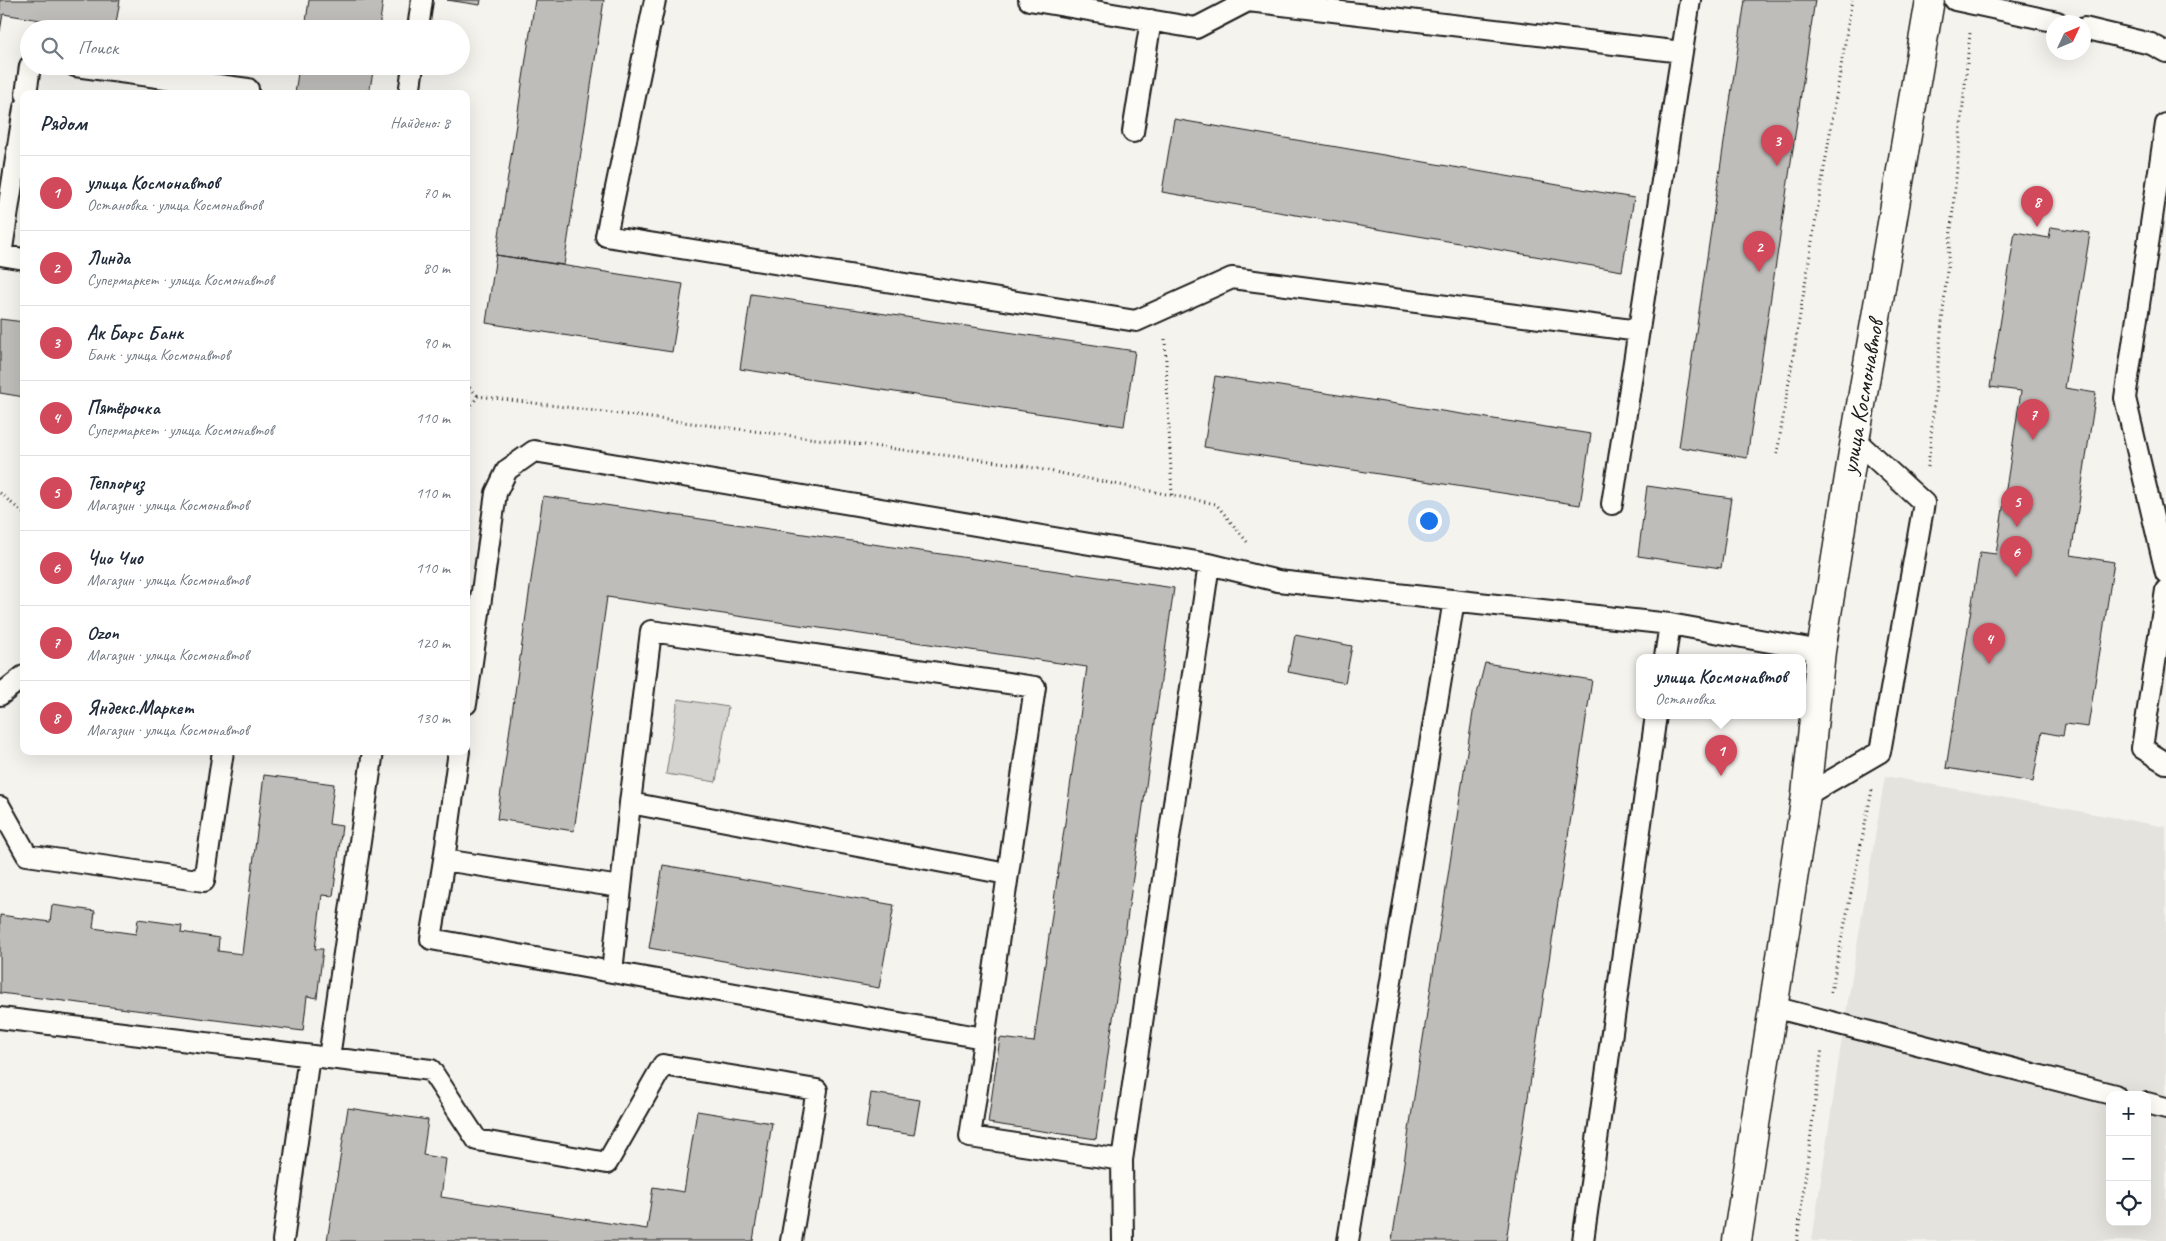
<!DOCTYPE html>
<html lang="ru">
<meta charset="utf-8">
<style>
body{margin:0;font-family:Caveat,sans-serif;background:#f6f6f7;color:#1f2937}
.controls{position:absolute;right:15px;bottom:15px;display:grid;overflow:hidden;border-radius:10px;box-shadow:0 5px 20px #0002}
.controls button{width:45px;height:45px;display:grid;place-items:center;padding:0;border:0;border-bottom:1px solid #e0e1e3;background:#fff;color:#1f2937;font:25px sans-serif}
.compass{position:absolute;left:2046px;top:15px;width:45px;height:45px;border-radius:50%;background:#fff;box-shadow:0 5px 20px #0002;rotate:46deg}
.you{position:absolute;left:1428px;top:520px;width:18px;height:18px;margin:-12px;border:4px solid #fff;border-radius:50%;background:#1a73e8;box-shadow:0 0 0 8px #1a73e833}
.badge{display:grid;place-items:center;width:32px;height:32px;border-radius:50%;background:#d1495b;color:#fff;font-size:16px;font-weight:700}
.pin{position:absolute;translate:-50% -41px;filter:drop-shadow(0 1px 2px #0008)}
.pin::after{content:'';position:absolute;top:26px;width:18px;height:15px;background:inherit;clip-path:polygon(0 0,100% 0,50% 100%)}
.popup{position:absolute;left:1636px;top:654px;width:170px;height:65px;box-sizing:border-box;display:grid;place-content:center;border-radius:10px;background:#fff;filter:drop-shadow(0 1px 4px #0005);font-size:16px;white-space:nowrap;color:#747a83}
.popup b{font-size:19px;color:#1f2937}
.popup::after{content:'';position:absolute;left:50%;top:100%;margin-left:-10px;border:10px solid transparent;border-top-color:#fff}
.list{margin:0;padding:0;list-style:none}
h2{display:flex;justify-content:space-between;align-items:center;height:65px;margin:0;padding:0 20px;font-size:21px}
h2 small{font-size:16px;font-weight:400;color:#747a83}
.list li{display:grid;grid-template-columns:32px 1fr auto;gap:15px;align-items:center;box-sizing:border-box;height:75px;padding:0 20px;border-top:1px solid #e0e1e3}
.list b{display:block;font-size:19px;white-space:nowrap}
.list p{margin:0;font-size:16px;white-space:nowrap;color:#747a83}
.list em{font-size:16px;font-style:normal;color:#747a83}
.icon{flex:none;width:28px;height:28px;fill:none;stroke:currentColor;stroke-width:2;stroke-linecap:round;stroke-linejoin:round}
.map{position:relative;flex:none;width:2166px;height:1241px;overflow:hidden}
.search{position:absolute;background:#fff;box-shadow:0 5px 20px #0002;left:20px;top:20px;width:450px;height:55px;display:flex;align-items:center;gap:12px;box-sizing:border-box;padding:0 18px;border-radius:28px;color:#747a83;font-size:19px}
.panel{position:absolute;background:#fff;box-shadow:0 5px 20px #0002;left:20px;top:90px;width:450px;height:665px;border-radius:10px}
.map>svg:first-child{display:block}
.built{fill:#e4e3de;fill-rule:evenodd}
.green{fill:#d4d3cf;stroke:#787876}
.building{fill:#bebdba;stroke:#1c1c1c}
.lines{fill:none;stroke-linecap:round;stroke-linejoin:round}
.service-casing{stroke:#1c1c1c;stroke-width:24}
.tertiary-casing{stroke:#1c1c1c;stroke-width:31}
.path{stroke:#1c1c1c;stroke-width:3;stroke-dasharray:1 4;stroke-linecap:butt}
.service{stroke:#fdfcf7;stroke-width:20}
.tertiary{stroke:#fdfcf7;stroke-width:28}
.labels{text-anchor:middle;stroke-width:5;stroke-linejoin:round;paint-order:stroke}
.street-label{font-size:24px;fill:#1c1c1c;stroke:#fdfcf7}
</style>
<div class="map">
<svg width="2166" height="1241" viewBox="0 0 2166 1241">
<rect width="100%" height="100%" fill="#f4f3ee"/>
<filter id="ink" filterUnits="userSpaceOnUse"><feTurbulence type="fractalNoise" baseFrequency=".02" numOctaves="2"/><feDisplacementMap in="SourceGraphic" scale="10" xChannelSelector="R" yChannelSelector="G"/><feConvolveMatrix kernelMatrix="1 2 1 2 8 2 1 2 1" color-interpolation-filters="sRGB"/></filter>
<g filter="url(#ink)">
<path class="built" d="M 1885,776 L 2166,827 L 2166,1241 L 1812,1241 L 1844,1025 ZM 2110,1095 L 2147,1095 L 2147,1222 L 2110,1222 Z"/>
<path class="green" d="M 678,699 L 728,707 L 716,782 L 666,774 Z"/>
<path class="building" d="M 0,0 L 120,0 L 115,29 L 96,29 L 3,14 L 0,31 Z
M 309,0 L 383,0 L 379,29 L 305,29 Z
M 447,0 L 481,0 L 480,5 Z
M 535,0 L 604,0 L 564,265 L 496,255 Z
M 1745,0 L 1815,0 L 1747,458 L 1679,447 Z
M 299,66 L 374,66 L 369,94 L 295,94 Z
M 1174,119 L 1634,198 L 1622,271 L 1162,192 Z
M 2051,227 L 2090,233 L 2065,388 L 2096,393 L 2071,555 L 2114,562 L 2088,727 L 2065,724 L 2063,736 L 2042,732 L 2033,782 L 1946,768 L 1980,552 L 1996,554 L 2021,391 L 1990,387 L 2015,232 L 2049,238 Z
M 496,255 L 683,284 L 672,352 L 486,323 Z
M 751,294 L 1135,351 L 1124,426 L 740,369 Z
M 0,319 L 24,322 L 24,397 L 0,393 Z
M 1215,376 L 1591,434 L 1580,505 L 1204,447 Z
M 1647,486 L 1731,498 L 1721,568 L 1638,556 Z
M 543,496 L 1174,588 L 1096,1139 L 988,1123 L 1000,1038 L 1034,1042 L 1087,667 L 607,597 L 574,831 L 497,819 Z
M 1295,635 L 1352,646 L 1345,683 L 1288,672 Z
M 1485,663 L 1592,680 L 1506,1241 L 1392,1241 L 1474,706 Z
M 264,775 L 334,784 L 329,824 L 342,826 L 333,896 L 322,895 L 315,949 L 323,949 L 317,998 L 307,996 L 303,1031 L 0,993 L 0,915 L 50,922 L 52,905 L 95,911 L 93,928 L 136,934 L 138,919 L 182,925 L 181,932 L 219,938 L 218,951 L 242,954 Z
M 663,865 L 894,905 L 879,988 L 649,948 Z
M 871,1093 L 920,1100 L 914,1135 L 866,1128 Z
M 348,1108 L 428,1120 L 423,1155 L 446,1159 L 441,1197 L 647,1229 L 653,1187 L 684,1192 L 697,1111 L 772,1123 L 753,1241 L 327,1241 Z"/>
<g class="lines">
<defs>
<path id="service" d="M 655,0 L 606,236 L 1136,321 L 1232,278 L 1639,331
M 1029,0 L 1196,28 L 1248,1 L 1682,52
M 1955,0 L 2057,22
M 2084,28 L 2151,44 L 2166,52
M 418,29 L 422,0
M 75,66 L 248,89 L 248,94
M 26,94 L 30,66
M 409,94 L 413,66
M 2166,124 L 2125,398 L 2166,573
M 1133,132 L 1151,20
M 0,255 L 24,259
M 1,255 L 24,108
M 1612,504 L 1690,0
M 1209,564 L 1278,581 L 1670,624 L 1821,651
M 2166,590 L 2142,748 L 2166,763
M 1665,657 L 1670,624
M 0,695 L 24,676
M 466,704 L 496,493 L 507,470 L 534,451 L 1209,564 L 1122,1160
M 459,751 L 444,860 L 620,887
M 1806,795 L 1880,752 L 1924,503 L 1855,440
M 630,803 L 612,972 L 983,1038
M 0,807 L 27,855 L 204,881 L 223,751
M 444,860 L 431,939 L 612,972
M 1007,874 L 630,803 L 651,631 L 1035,687 L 970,1137 L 1122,1160 L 1123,1241
M 1773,1007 L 2115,1095
M 0,1018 L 329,1058 L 373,751
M 329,1058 L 431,1070 L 477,1140 L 607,1163 L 663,1065 L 817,1090 L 791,1241
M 2147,1103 L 2166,1108
M 283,1241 L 309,1056
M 1348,1241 L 1454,600
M 1583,1241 L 1656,715"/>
<path id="tertiary" d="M 1737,1241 L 1806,795 L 1821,651 L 1855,440 L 1930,0"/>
</defs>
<use href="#service" class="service-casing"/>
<use href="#tertiary" class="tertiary-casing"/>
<path class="path" d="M 1165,339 L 1172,495
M 466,384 L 478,396
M 466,413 L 478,396 L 1014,464 L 1216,504 L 1248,543
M 1777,454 L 1852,0
M 1928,467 L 1970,33
M 0,493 L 24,514
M 1831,992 L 1872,790
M 1797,1241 L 1822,1048"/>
<use href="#service" class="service"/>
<use href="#tertiary" class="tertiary"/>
</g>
</g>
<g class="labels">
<g class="street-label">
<text transform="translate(1862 397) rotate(-80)" y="8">улица Космонавтов</text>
</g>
</g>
</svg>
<div class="controls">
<button>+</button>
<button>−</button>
<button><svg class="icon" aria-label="locate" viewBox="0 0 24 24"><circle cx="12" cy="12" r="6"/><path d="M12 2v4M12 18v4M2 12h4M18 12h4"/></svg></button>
</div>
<svg class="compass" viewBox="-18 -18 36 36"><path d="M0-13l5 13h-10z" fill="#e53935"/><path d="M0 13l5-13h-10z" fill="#747a83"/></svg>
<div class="you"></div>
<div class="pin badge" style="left:1721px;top:776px">1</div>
<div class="popup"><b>улица Космонавтов</b>Остановка</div>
<div class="pin badge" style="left:1759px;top:272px">2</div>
<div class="pin badge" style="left:1777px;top:166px">3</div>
<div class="pin badge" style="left:1989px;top:664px">4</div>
<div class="pin badge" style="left:2017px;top:527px">5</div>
<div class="pin badge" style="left:2016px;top:577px">6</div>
<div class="pin badge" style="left:2033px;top:440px">7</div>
<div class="pin badge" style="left:2037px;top:227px">8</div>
<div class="search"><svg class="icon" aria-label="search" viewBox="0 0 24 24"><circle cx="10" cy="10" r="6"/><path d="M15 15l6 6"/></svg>Поиск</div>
<section class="panel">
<h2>Рядом<small>Найдено: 8</small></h2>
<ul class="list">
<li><span class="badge">1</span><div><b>улица Космонавтов</b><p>Остановка · улица Космонавтов</p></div><em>70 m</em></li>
<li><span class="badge">2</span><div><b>Линда</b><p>Супермаркет · улица Космонавтов</p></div><em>80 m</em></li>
<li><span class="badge">3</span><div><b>Ак Барс Банк</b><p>Банк · улица Космонавтов</p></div><em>90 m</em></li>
<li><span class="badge">4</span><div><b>Пятёрочка</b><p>Супермаркет · улица Космонавтов</p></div><em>110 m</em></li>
<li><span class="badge">5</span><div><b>Теплориз</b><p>Магазин · улица Космонавтов</p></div><em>110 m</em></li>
<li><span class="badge">6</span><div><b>Чио Чио</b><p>Магазин · улица Космонавтов</p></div><em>110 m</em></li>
<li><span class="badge">7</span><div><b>Ozon</b><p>Магазин · улица Космонавтов</p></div><em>120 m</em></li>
<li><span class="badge">8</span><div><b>Яндекс.Маркет</b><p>Магазин · улица Космонавтов</p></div><em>130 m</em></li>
</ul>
</section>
</div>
